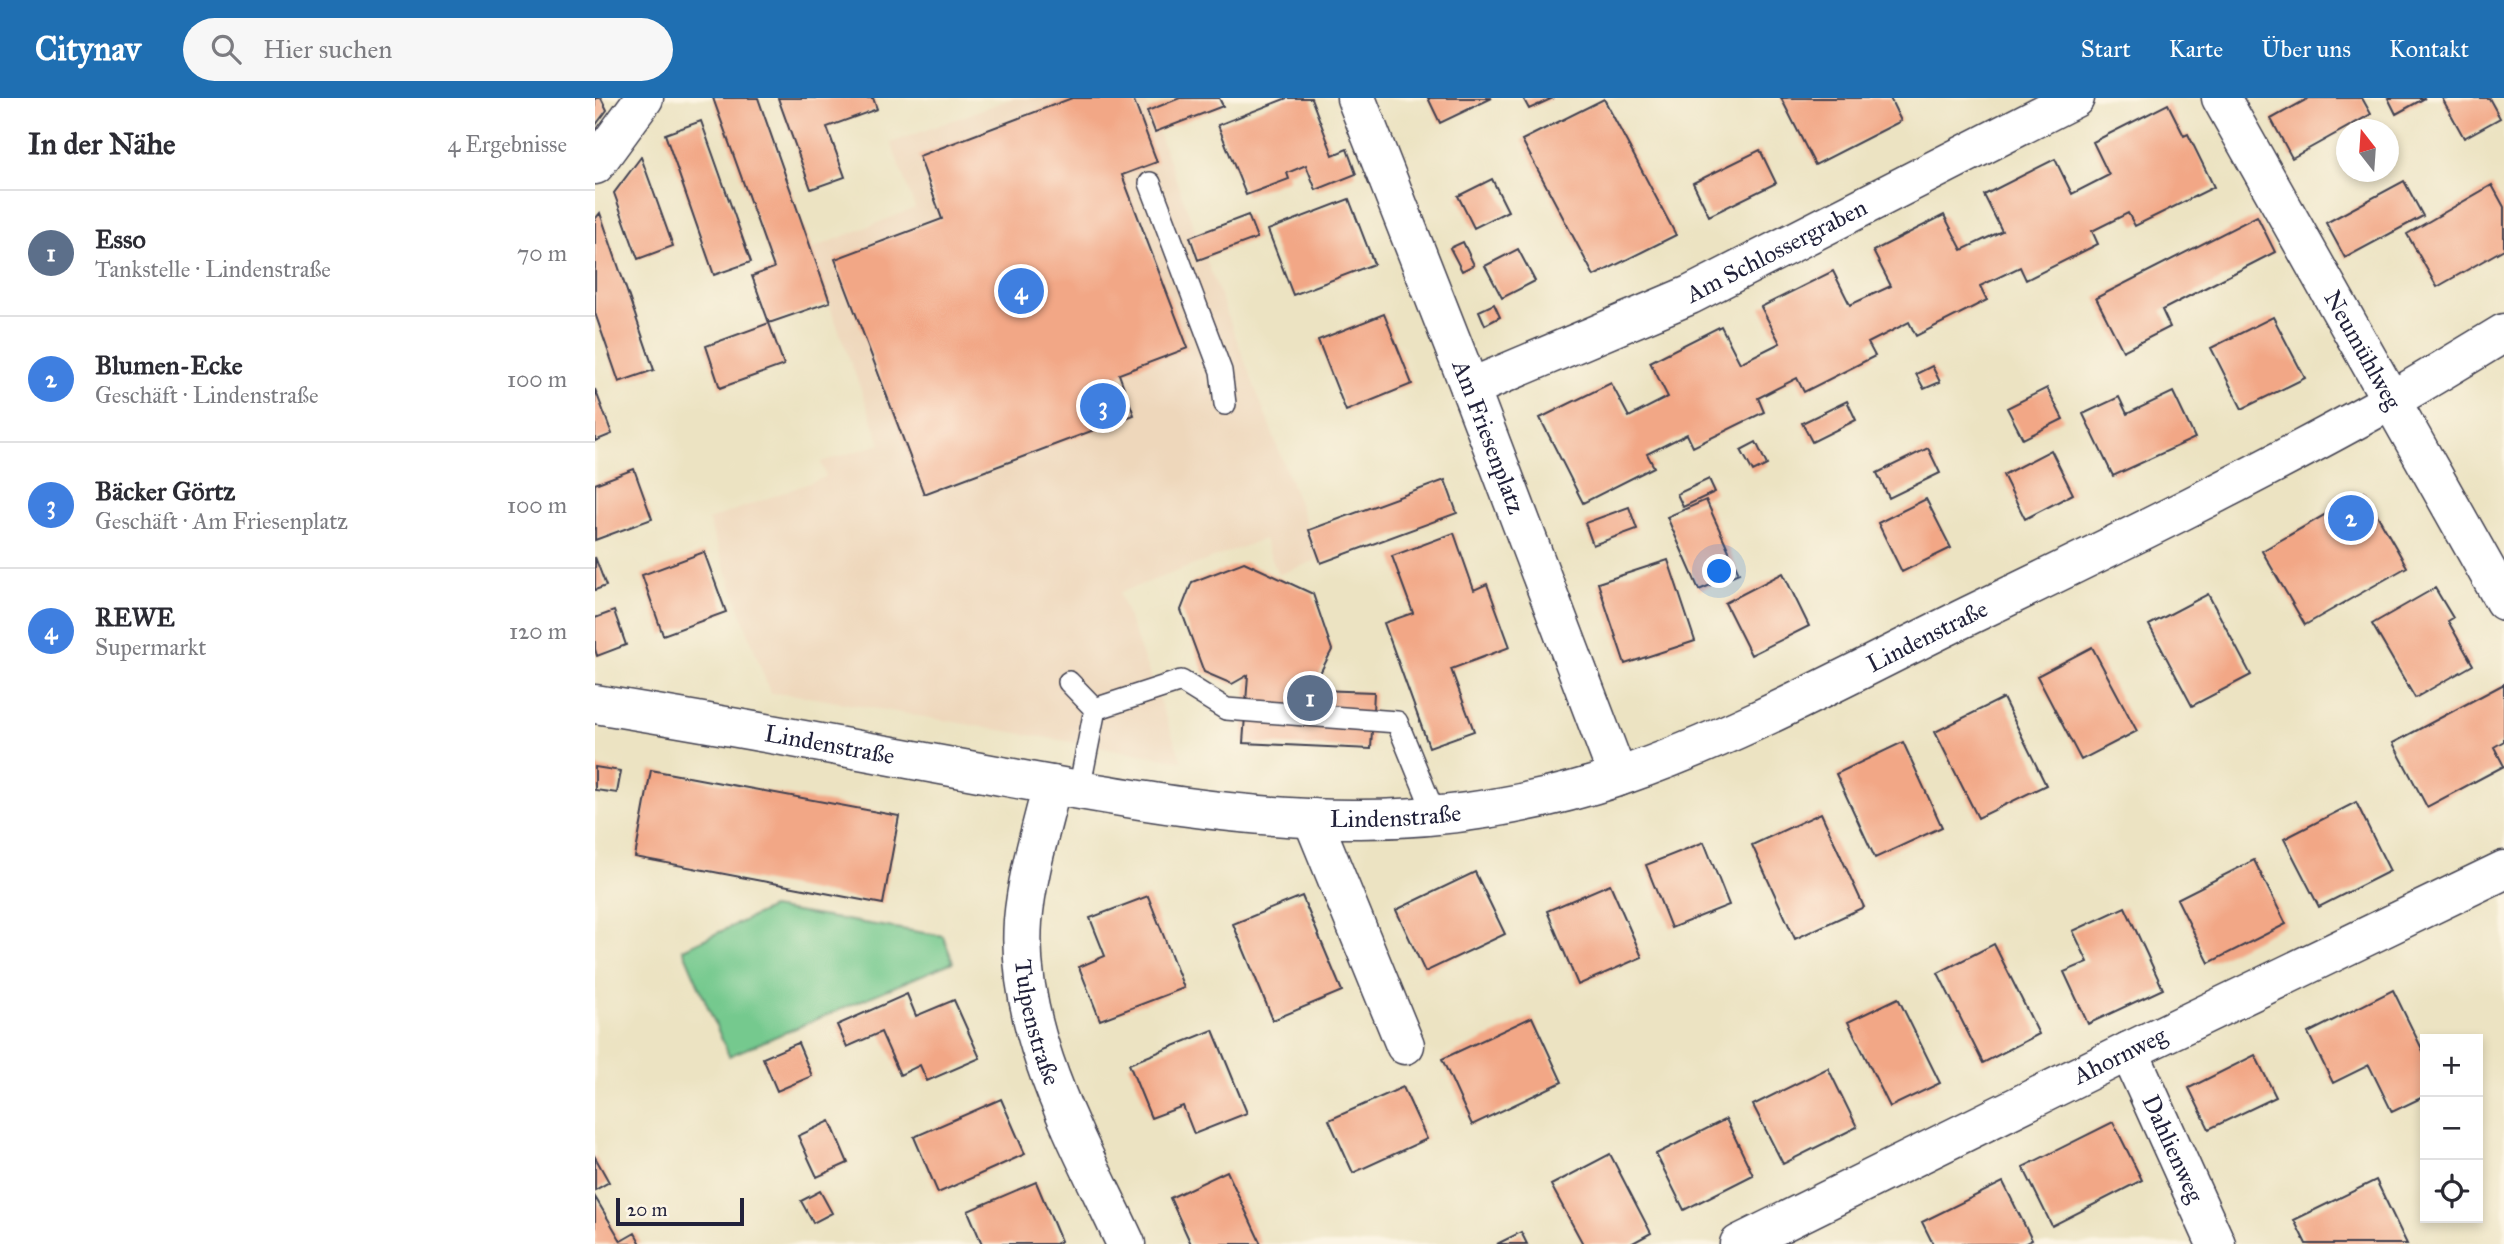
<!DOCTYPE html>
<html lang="de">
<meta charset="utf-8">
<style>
body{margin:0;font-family:"IM FELL Great Primer",serif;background:#f7f7f7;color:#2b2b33}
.controls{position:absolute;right:21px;bottom:21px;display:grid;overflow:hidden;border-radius:0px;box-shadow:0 4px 10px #0003}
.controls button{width:63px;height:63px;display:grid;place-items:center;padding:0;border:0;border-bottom:2px solid #e1e1e2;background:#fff;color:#2b2b33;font:35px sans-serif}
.compass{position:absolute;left:1741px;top:21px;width:63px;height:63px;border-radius:50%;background:#fff;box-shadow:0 4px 10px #0003;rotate:343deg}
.scale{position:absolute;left:21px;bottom:18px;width:128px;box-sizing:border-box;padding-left:7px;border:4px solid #22223b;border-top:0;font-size:19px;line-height:24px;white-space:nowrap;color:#22223b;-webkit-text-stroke:5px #fcf5e5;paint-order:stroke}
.you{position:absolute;left:1125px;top:474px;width:24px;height:24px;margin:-18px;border:5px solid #fff;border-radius:50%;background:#1a73e8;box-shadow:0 0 0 10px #1a73e833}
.badge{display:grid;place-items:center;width:46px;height:46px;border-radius:50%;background:#1f6fb2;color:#fff;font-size:23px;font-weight:700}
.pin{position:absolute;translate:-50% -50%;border:4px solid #fff;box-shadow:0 2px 7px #0006}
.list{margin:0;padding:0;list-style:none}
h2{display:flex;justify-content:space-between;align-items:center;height:91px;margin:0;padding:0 28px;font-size:30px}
h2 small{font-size:23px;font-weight:400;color:#7c7c81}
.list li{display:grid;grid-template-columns:46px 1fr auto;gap:21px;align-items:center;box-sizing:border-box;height:126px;padding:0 28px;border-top:2px solid #e1e1e2}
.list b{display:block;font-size:26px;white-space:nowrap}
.list p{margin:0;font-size:23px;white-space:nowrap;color:#7c7c81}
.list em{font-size:23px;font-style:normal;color:#7c7c81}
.icon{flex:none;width:38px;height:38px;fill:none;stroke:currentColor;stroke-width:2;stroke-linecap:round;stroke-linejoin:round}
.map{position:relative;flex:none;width:1909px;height:1146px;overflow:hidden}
header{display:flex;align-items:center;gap:42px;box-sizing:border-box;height:98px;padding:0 35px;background:#1f6fb2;color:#fff}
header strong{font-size:33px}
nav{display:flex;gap:38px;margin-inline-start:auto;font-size:24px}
.search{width:490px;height:63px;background:#f7f7f7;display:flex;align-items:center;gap:18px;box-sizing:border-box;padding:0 24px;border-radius:38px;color:#7c7c81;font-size:26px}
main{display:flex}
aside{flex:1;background:#fff}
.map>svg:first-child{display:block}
.built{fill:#eed7bb}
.green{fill:#74c98e;stroke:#4b7664;stroke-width:2}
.building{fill:#f2a786}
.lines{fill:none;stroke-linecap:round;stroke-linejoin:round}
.lane-casing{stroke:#403f4f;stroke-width:24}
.street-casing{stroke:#403f4f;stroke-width:41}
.secondary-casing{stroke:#403f4f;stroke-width:41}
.lane{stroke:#fff;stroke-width:21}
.street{stroke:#fff;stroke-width:38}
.secondary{stroke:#fff;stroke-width:38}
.labels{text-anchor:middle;stroke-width:5;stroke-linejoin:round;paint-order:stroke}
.street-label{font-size:24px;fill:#22223b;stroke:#fcf5e5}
</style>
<header>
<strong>Citynav</strong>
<div class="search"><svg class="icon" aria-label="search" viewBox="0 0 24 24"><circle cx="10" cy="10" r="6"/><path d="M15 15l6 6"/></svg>Hier suchen</div>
<nav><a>Start</a><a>Karte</a><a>Über uns</a><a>Kontakt</a></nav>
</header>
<main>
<aside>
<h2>In der Nähe<small>4 Ergebnisse</small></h2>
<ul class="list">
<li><span class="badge" style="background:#5c6f8a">1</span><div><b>Esso</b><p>Tankstelle · Lindenstraße</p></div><em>70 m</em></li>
<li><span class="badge" style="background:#3f7fe0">2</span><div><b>Blumen-Ecke</b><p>Geschäft · Lindenstraße</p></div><em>100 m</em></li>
<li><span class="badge" style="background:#3f7fe0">3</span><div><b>Bäcker Görtz</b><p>Geschäft · Am Friesenplatz</p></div><em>100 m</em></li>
<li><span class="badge" style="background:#3f7fe0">4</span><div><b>REWE</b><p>Supermarkt</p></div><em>120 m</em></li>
</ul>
</aside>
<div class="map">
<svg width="1909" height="1146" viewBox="0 0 1909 1146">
<rect width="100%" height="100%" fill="#fcf5e5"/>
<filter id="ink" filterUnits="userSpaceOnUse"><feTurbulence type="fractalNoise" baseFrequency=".0143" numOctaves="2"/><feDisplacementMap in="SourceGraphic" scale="14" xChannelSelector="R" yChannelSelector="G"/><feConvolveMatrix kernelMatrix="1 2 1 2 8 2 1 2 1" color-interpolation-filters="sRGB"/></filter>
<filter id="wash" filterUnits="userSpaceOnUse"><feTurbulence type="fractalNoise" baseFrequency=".00686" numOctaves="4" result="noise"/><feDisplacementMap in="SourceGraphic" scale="28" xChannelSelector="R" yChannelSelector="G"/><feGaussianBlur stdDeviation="1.57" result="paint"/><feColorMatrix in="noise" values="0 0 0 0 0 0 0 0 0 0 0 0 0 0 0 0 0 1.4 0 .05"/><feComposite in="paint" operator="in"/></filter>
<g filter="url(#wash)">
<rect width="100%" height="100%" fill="#ece3c2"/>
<path class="built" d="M 418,0 L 550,0 L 725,461 L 683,477 L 669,441 L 524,495 L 587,663 L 202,597 L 175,595 L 113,422 L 231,379 L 226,364 L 286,346 L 214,152 L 320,110 L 296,45 Z"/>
<path class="green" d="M 176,810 L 348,838 L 358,864 L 134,958 L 88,851 Z"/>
<g id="blocks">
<path class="building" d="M 0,0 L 6,0 L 12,12 L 0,28 Z
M 118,0 L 163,0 L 235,204 L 174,225 L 157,178 L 179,170 Z
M 183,0 L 278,0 L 282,11 L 232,29 L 250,79 L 216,91 Z
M 477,0 L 538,0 L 562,64 L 527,77 L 593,250 L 524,276 L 539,317 L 329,396 L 240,161 L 347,121 L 324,58 Z
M 585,0 L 624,0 L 628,8 L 560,34 L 552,13 Z
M 692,0 L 716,0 L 738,57 L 752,51 L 761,76 L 721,92 L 711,67 L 692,75 L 694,81 L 651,97 L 623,27 Z
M 833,0 L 897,0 L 845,25 Z
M 928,0 L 958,0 L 934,11 Z
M 1186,0 L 1295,0 L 1306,23 L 1220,67 Z
M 1714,0 L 1767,0 L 1776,16 L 1697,60 L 1676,21 Z
M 1793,0 L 1830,0 L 1801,16 Z
M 1847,0 L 1894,0 L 1905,20 L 1869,40 Z
M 1009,1 L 1081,137 L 999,178 L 927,42 Z
M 1573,6 L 1589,38 L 1593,36 L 1619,89 L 1540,128 L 1533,115 L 1497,133 L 1503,146 L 1431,182 L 1425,169 L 1385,188 L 1392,202 L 1321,238 L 1314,224 L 1273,245 L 1280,258 L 1209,294 L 1202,280 L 1163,300 L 1169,314 L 1098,349 L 1092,336 L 1052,356 L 1059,369 L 988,405 L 945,320 L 1016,285 L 1034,319 L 1073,299 L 1055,264 L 1126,228 L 1145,265 L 1185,245 L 1166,209 L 1238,173 L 1255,207 L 1296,188 L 1278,153 L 1349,117 L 1367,152 L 1407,133 L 1389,97 L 1460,61 L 1477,96 L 1514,77 L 1498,44 Z
M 106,23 L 156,164 L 119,177 L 70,36 Z
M 1165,52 L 1181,85 L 1114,118 L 1098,85 Z
M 46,59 L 78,148 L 43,161 L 19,95 Z
M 897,81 L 913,113 L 879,130 L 863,98 Z
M 1809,83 L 1828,118 L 1750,160 L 1731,125 Z
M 1897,87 L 1909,109 L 1909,151 L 1842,189 L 1812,136 Z
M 754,101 L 779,166 L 698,197 L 673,132 Z
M 5,115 L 59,272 L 24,284 L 0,215 L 0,121 Z
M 653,117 L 662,140 L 603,162 L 595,139 Z
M 1662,118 L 1680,154 L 1567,212 L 1575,229 L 1528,253 L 1501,200 Z
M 868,144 L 879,167 L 867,173 L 855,150 Z
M 923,151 L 940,183 L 907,200 L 890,168 Z
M 899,206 L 905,219 L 890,227 L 884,213 Z
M 789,216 L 817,286 L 751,313 L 723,242 Z
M 1678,219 L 1710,280 L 1647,311 L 1616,250 Z
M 174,225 L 189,267 L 125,290 L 111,248 Z
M 1337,268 L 1345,284 L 1329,291 L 1321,276 Z
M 1452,290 L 1468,321 L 1428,341 L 1412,310 Z
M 0,291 L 17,336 L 0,343 Z
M 1578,294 L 1600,340 L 1518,378 L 1488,316 L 1524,299 L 1532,316 Z
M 1252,303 L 1261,322 L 1217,344 L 1207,325 Z
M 1161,344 L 1172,367 L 1158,374 L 1146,352 Z
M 1333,350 L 1345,375 L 1294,400 L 1282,375 Z
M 1456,352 L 1478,396 L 1430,421 L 1408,377 Z
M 39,371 L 57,421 L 0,442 L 0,386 Z
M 1114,381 L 1120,394 L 1088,409 L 1082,396 Z
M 850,382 L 862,415 L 726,465 L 714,432 Z
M 1769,394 L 1812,469 L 1710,527 L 1667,453 Z
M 1331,401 L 1356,450 L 1307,474 L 1283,425 Z
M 1111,402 L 1144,475 L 1104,492 L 1072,419 Z
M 1034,409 L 1042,431 L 998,447 L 990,425 Z
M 859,435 L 879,492 L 892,486 L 915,549 L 856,571 L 879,633 L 834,649 L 789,525 L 818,515 L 797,458 Z
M 109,454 L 131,514 L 68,537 L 47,477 Z
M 0,459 L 11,488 L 0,492 Z
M 1073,462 L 1100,543 L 1030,566 L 1003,485 Z
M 649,464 L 718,496 L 737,552 L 723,579 L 723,592 L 779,594 L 776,651 L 648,645 L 653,577 L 637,586 L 609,574 L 586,512 L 597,484 Z
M 1188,475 L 1214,528 L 1156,557 L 1130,505 Z
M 1840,490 L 1858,520 L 1853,523 L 1878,567 L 1820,600 L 1777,526 Z
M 1613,496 L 1656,577 L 1597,608 L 1554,527 Z
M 19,513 L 31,547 L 2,558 L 0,551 L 0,520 Z
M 1497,549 L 1542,633 L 1486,662 L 1442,578 Z
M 1909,586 L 1909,643 L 1899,649 L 1909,668 L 1832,709 L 1798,645 Z
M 1408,600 L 1451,687 L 1383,720 L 1340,634 Z
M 1308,644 L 1347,729 L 1280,760 L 1241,676 Z
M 0,669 L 26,673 L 22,695 L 0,692 Z
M 56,672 L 304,718 L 288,806 L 40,759 Z
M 1761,704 L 1795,773 L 1724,809 L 1689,741 Z
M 1226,715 L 1269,809 L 1200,841 L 1157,747 Z
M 1109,744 L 1134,807 L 1076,830 L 1051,767 Z
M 1659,762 L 1691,826 L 1614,865 L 1582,801 Z
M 880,774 L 910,836 L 830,874 L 801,812 Z
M 1015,786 L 1047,859 L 983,887 L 952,813 Z
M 553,798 L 589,890 L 505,922 L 484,869 L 510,858 L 495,820 Z
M 707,798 L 747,893 L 678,922 L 638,826 Z
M 1530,809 L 1568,891 L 1493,926 L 1469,874 L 1493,864 L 1478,833 Z
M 1399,846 L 1444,936 L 1388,965 L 1343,875 Z
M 1798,892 L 1830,957 L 1830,998 L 1797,1014 L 1774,967 L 1738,985 L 1713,935 Z
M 312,896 L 321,918 L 359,902 L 385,960 L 332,983 L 325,967 L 305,977 L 286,934 L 252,949 L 242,927 Z
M 1303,900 L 1345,985 L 1295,1009 L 1253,924 Z
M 937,919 L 967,984 L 877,1027 L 847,961 Z
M 618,932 L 652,1015 L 599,1036 L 588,1008 L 556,1020 L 534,966 Z
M 203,945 L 217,978 L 182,993 L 168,960 Z
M 1660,957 L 1681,999 L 1614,1031 L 1594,990 Z
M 1233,970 L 1262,1029 L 1188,1066 L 1158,1007 Z
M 808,989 L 832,1041 L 758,1075 L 734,1022 Z
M 406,1001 L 430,1056 L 343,1095 L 319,1039 Z
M 1131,1021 L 1158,1077 L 1089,1112 L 1061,1056 Z
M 235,1023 L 253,1065 L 222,1079 L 203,1038 Z
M 1518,1024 L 1547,1082 L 1457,1128 L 1428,1069 Z
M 1015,1056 L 1056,1135 L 1036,1146 L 988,1146 L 956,1087 Z
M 0,1059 L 14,1084 L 0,1092 Z
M 632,1073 L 666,1146 L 596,1146 L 575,1100 Z
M 1781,1082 L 1812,1146 L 1711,1146 L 1699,1122 Z
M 441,1084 L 466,1143 L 460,1146 L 387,1146 L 373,1113 Z
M 1408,1084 L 1437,1142 L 1429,1146 L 1338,1146 L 1327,1124 Z
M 225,1093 L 237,1115 L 218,1125 L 206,1103 Z
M 0,1099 L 26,1143 L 40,1135 L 46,1146 L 0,1146 Z
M 926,1134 L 932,1146 L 902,1146 Z"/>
</g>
</g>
<g filter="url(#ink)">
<use href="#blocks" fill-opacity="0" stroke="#403f4f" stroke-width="2"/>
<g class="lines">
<defs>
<path id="lane" d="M 555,85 L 626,273 L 630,306
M 474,584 L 500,611 L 484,692
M 500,611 L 586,583 L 631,611 L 802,624 L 840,717"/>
<g id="street">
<path id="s1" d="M 761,0 L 875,290 L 1023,679"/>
<path id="s2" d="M 1626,0 L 1909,503"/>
<path d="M 0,67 L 49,0"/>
<path id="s3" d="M 875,290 L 1095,197 L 1480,0"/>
<path id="s4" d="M 457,687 C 446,732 432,777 428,823 C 420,936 485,1046 531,1146"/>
<path d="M 717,720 L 810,947"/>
<path id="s5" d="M 1534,953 L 1621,1146"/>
<path id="s6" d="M 1144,1146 L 1534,953 L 1909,772"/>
</g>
<g id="secondary">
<path id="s7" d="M 0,606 C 134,627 268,653 401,677 C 521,699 643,722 765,721 C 852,721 943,706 1026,678 C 1148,636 1262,572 1377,516 C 1518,448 1659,379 1795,303 C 1834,281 1871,258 1909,235"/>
</g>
</defs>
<use href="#lane" class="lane-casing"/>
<use href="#street" class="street-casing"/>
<use href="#secondary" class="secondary-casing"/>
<use href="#lane" class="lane"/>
<use href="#street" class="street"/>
<use href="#secondary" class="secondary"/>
</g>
</g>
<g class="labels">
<g class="street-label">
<text dy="8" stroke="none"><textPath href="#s3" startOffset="336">Am Schlossergraben</textPath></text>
<text dy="8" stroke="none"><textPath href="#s2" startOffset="289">Neumühlweg</textPath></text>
<text dy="8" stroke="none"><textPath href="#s1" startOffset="364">Am Friesenplatz</textPath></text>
<text dy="8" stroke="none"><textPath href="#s7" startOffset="1377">Lindenstraße</textPath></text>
<text dy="8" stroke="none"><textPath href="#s7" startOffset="238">Lindenstraße</textPath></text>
<text dy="8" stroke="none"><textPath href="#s7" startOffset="810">Lindenstraße</textPath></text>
<text dy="8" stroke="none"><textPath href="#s4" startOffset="242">Tulpenstraße</textPath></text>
<text dy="8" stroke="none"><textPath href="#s6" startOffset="425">Ahornweg</textPath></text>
<text dy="8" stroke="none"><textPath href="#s5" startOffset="107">Dahlienweg</textPath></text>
</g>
</g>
</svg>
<div class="controls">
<button>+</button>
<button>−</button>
<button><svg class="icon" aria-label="locate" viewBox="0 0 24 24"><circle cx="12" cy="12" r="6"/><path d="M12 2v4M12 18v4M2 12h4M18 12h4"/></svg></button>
</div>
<svg class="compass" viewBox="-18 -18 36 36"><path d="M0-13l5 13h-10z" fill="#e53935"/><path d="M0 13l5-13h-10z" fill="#7c7c81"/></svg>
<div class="scale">20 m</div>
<div class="you"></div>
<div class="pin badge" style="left:715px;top:600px;background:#5c6f8a">1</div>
<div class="pin badge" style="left:1756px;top:420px;background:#3f7fe0">2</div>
<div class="pin badge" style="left:508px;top:308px;background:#3f7fe0">3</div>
<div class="pin badge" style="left:426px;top:193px;background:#3f7fe0">4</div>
</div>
</main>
